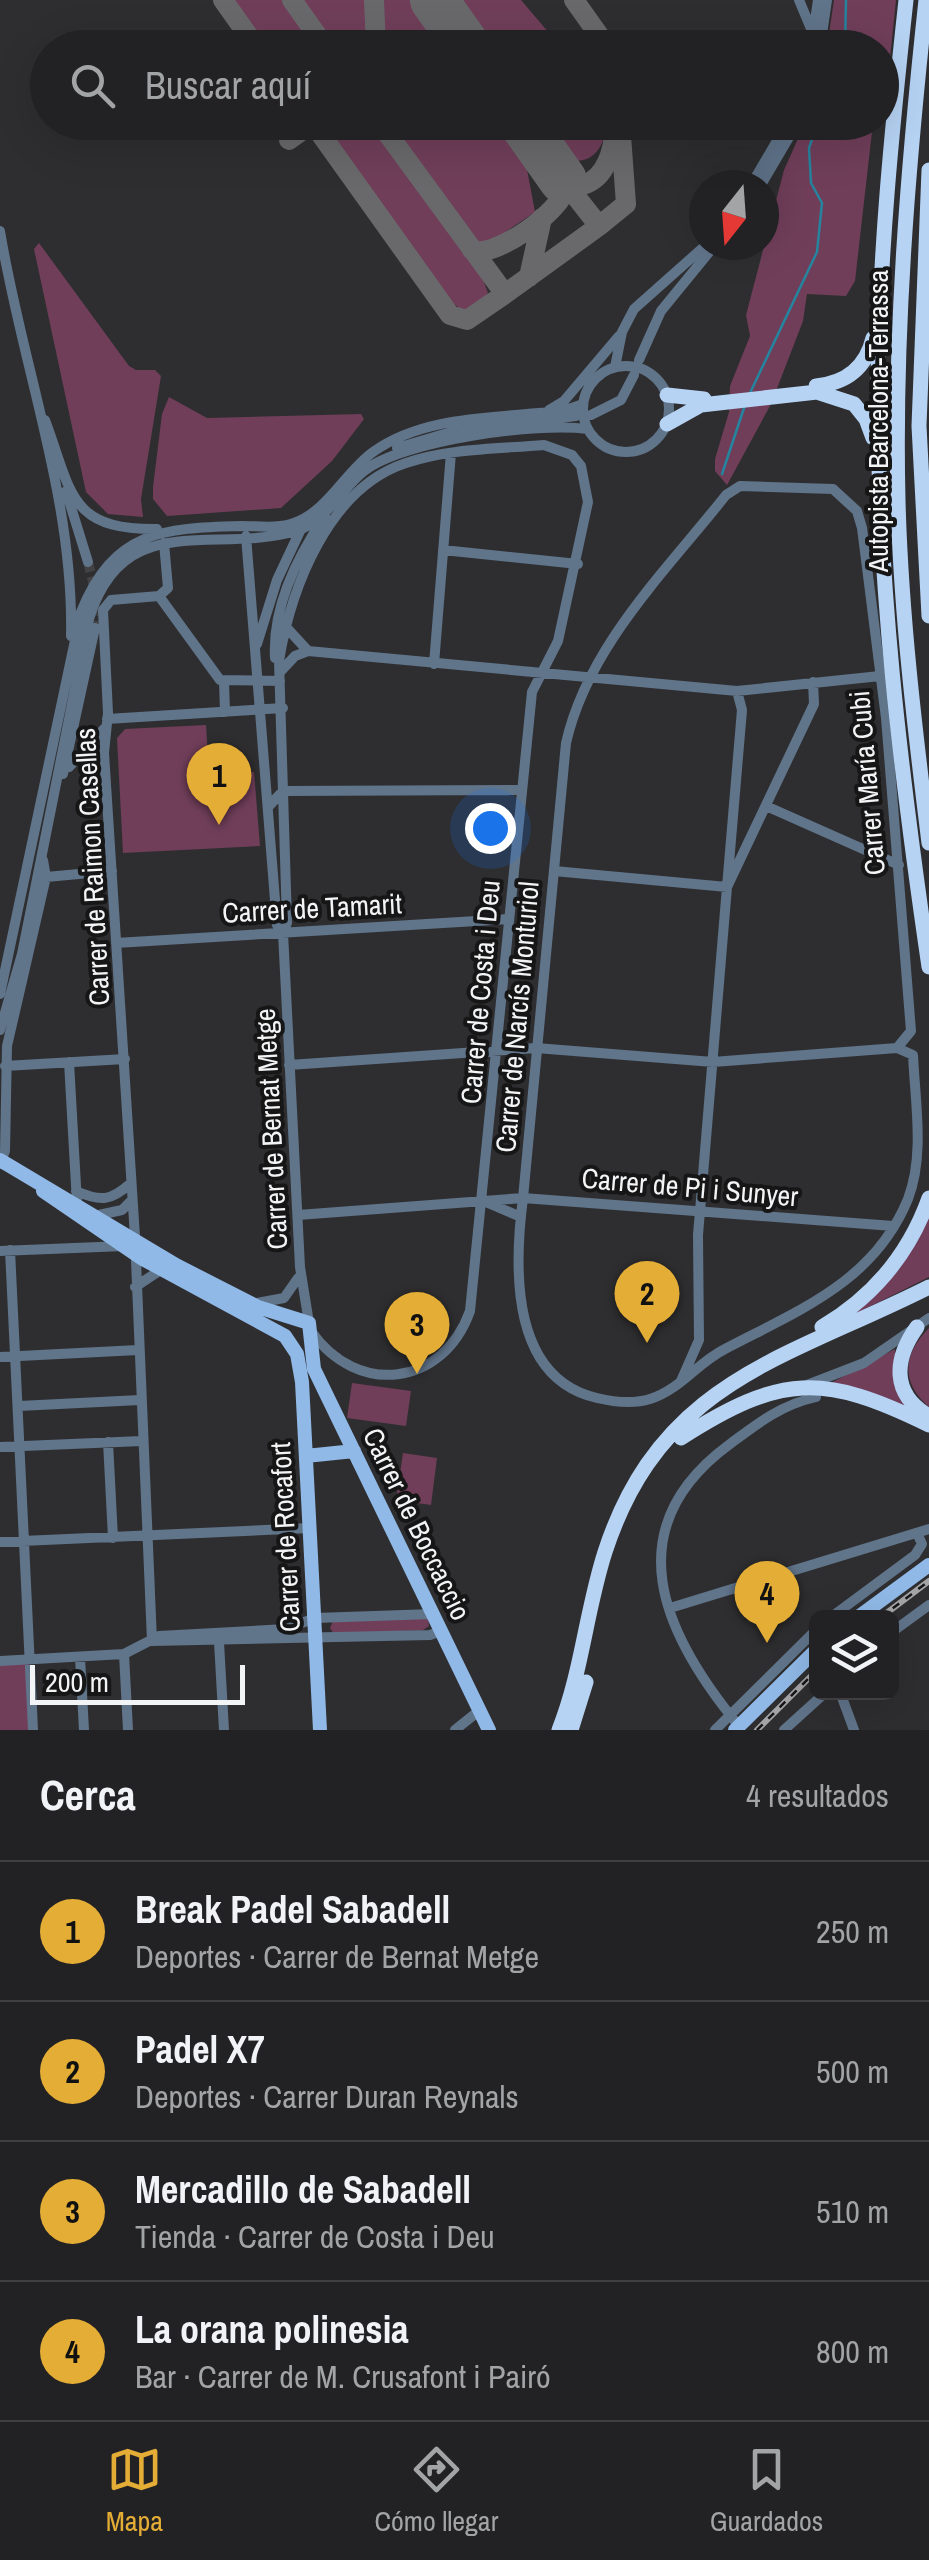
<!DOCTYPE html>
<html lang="es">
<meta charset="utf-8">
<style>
body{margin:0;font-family:"Archivo Narrow",sans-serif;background:#2a2a2c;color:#f1f3f6}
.controls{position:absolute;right:30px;bottom:30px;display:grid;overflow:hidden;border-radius:15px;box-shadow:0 10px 40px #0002}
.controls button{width:90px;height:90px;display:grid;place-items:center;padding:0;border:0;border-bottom:2px solid #3f3f41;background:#222224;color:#f1f3f6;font:50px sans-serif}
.compass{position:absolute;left:689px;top:170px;width:90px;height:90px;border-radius:50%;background:#222224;box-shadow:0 10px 40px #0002;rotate:197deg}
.scale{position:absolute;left:30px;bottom:25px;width:215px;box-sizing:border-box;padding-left:10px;border:5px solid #f3f4f5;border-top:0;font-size:28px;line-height:35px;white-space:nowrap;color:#f3f4f5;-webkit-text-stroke:8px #161617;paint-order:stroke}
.you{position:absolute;left:490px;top:828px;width:35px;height:35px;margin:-25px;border:8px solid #fff;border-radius:50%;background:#1a73e8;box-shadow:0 0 0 15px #1a73e833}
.badge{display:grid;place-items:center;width:65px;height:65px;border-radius:50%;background:#e4ad35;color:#111;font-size:32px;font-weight:700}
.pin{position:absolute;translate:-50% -82px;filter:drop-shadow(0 2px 5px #0008)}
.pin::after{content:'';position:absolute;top:52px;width:35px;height:30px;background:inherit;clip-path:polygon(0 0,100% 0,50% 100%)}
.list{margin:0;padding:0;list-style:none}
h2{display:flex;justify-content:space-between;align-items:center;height:130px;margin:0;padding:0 40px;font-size:42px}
h2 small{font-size:32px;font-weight:400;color:#a2a4a6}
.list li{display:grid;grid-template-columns:65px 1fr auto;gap:30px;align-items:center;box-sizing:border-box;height:140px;padding:0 40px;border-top:2px solid #3f3f41}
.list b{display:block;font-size:38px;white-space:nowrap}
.list p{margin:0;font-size:32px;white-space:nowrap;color:#a2a4a6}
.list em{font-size:32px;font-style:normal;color:#a2a4a6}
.icon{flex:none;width:55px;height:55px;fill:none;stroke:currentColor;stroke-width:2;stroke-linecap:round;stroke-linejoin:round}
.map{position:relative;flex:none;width:929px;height:1730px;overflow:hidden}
.search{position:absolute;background:#222224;box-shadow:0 10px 40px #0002;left:30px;right:30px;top:30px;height:110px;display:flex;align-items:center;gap:25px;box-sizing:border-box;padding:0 35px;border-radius:55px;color:#a2a4a6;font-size:38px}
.sheet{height:690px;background:#222224}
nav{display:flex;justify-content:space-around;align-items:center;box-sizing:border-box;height:140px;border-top:2px solid #3f3f41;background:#222224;font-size:28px;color:#a2a4a6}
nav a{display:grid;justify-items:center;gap:5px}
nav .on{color:#e4ad35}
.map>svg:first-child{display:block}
.green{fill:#703e59}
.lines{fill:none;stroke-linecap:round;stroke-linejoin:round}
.stream{stroke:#25849e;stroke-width:2.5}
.taxiway{stroke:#69696b;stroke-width:20}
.runway{stroke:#69696b;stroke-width:48}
.minor-tunnel{stroke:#424244;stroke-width:10;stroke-dasharray:10 5;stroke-linecap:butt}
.minor{stroke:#60748a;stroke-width:10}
.major{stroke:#90b9e7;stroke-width:14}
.highway{stroke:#b6d3f4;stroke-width:15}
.rail-casing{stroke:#a4a4a6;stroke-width:6}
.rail{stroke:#161617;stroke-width:2.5;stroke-dasharray:8;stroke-linecap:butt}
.labels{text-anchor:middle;stroke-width:8;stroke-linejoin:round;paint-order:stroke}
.street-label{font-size:28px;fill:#f3f4f5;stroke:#161617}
</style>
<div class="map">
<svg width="929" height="1730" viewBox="0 0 929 1730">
<rect width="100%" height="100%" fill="#2e2e30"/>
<path class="green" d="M 229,0 L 284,0 L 318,47 L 264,47 Z
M 299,0 L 367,0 L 368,47 L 333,47 Z
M 382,0 L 413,0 L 448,47 L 382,47 Z
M 456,0 L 521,0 L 561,47 L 490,47 Z
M 834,0 L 896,0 L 887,87 L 882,92 L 882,48 L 827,47 Z
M 330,122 L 374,123 L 479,269 L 488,293 L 477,307 L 463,311 L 444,296 L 337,147 Z
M 388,123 L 502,123 L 526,164 L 535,212 L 489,243 L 479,242 Z
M 544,123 L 607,123 C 605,141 598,160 577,161 Z
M 805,123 L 873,123 L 855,281 L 846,296 L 807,294 L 803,321 L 771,404 L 727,485 L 715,471 L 715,459 L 729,412 L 730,386 L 750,336 L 746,315 L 784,170 Z
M 39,243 L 129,366 L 136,370 L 155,370 L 161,376 L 141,499 L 143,517 L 108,514 L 86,492 L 34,249 Z
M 169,397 L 207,418 L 361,414 L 364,419 L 332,461 L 281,508 L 167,516 L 153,499 L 153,487 L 162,414 Z
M 206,725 L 209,774 L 254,772 L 260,846 L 123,853 L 117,738 L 125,729 Z
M 929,1215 L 929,1277 L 851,1316 L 898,1271 Z
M 929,1328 L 929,1407 C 900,1382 903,1354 929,1328 Z
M 895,1349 L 897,1390 L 907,1409 L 878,1395 L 831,1383 Z
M 352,1383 L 411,1391 L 406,1426 L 347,1418 Z
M 403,1453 L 437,1458 L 431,1505 L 396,1500 Z
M 428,1618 L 429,1626 L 423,1630 L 334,1634 L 330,1628 L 333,1621 Z
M 29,1660 L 33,1730 L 0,1730 L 0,1661 Z"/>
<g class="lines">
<path class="stream" d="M 845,48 L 846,0
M 750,393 L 817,252 L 822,203 L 811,183 L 809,148 L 818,122
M 722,474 L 745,405"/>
<path class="taxiway" d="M 223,0 L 257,48
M 292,0 L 326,48
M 374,0 L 376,48
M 574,0 L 608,48
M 312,122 L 450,315 L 467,320 L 505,294
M 379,122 L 505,294 L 599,226 L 563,180
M 289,140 L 314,122
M 563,180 L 575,186 C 601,185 611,159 614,137
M 599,226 L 626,204 L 620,122
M 472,250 C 495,259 562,211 566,187 L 563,180
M 529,277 L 542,218"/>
<path class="runway" d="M 434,0 L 468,48
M 522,122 L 563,180"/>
<path class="minor-tunnel" d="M 88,562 L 98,602 L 95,628"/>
<path class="minor" d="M 799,0 L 812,31
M 811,48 L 818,0
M 820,48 L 827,0
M 751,185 L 788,122
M 761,185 L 798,122
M 0,231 C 22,366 74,498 71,636
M 639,360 L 661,311 L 710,251
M583 409a43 43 0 1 1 86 0a43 43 0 1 1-86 0Z
M 615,367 L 622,332 L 634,309 L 706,245
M 549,410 L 564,401 L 619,336
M 591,415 L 621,400 L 634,375
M 45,420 C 72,492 68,530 157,529
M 397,448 L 451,432 L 576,416
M 66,491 L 88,562
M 246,536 L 277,925 L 283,933
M 443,550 L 578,564
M 159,596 L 220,680 L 280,681
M 159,596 L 168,588 L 164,543
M 286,627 L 308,651
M 257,644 L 277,580 L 301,529
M 275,658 C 272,607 297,557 325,516
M 434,664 L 451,453
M 280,672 L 295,656 L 308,651 L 737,691 L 880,676
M 224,681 L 225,712
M 107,719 L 283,708
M 69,767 L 105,728
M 63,774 L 95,628
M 269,806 L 283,791 L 521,790
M 766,806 L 899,865
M 554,871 L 727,887 L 742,710 L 737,691
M 46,877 L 112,871
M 116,943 L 509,919
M 0,994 L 81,612 C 114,531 162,528 241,526 C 258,526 278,529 294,523 C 328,511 345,472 373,452 C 427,413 503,419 566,410 L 583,404
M 0,1030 L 22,954 L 89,619 C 123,507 215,555 296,531 C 326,522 341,489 364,471 C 403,440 538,422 587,429
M 69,1062 L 77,1203
M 289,1065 L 536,1048 L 713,1062 L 897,1048 L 913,1055 C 915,1101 925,1155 908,1199 C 874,1282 799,1310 725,1349 C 697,1363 681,1389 650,1399 C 634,1404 614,1402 597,1398 C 510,1378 514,1267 523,1198 L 566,743 C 588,646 666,571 726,495 L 740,486 L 833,489 L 857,511 L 862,528 L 886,718 L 911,1031 L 897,1048
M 5,1066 L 125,1059
M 0,1164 L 5,1151 L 7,1046 L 46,877 L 43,860
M 76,1191 C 101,1202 111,1201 131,1183
M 488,1203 L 521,1217
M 298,1215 L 523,1198 L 893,1226
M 94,1216 L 122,1210 L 132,1200
M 10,1250 L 33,1730
M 0,1251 L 124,1246
M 135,1287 L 162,1269
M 257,1303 L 284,1298 L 298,1278
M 309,1323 L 300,1267 L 283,933 L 287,923 L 279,661 C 291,587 329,488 406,463 C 450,448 499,449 544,445 L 572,455 L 581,466 L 588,502 L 558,641 L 532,692 L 470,1311 C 443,1387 357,1397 311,1331
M 0,1357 L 138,1350
M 681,1381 L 699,1340 L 698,1235 L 727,887 L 814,704 L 813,682
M 807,1385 L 864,1363 L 929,1318
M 19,1406 L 140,1400
M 108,1442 L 113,1538
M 0,1447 L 142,1441
M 0,1542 L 310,1528
M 670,1608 L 929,1529
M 830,1618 L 915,1555 L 922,1544 L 917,1533
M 892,1632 L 929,1605
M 152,1641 L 135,1237 L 104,753 L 108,713 L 103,610 L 111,600 L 159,596
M 152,1641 L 430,1635 L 441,1631
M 219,1642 L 224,1730
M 124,1654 L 128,1730
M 80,1657 L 84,1730
M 0,1661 L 124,1654 L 159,1636 L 286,1629 L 315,1618 L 433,1614
M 840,1692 L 854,1730
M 739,1726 C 662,1633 615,1528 730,1444 C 758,1423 781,1405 816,1397
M 455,1730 L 480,1710
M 715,1730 L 816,1630
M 784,1730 L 826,1692"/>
<path class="major" d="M 0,1160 L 176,1265 L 258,1307 L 309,1323 L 314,1369 L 489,1730
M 43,1191 L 141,1258 L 285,1336 L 297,1354 L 302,1382 L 320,1730
M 306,1456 L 354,1451
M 857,1618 L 929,1565
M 735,1730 L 816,1650"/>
<path class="highway" d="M 906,0 C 892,128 879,257 878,386 C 877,580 901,775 929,967
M 926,0 C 908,167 894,333 898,501 C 901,615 915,730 929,843
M 929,170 L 919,426 L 929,616
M 816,386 C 846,383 866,368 873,338
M 667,395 L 704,399
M 667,424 L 701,405 L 817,392 L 854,404 L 866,419 L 873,438
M 822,1327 C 873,1297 909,1254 929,1198
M 917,1327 C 894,1359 891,1394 929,1416
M 681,1438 C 781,1374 823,1373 929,1425
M 559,1730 C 582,1672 586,1611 605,1552 C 661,1380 786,1359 929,1287
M 571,1730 L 586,1682"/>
<defs>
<path id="rail" d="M 880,1618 L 929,1581
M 757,1730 L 816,1671"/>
</defs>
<use href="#rail" class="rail-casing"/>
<use href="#rail" class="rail"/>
</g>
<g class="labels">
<g class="street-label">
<text transform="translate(878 421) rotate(-90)" y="10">Autopista Barcelona-Terrassa</text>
<text transform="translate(867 783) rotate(-95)" y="10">Carrer María Cubi</text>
<text transform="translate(92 867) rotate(-93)" y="10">Carrer de Raimon Casellas</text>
<text transform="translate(312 908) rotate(-3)" y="10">Carrer de Tamarit</text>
<text transform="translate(480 992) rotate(-85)" y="10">Carrer de Costa i Deu</text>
<text transform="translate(517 1017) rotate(-85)" y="10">Carrer de Narcís Monturiol</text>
<text transform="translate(271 1129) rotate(-93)" y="10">Carrer de Bernat Metge</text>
<text transform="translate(690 1187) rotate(5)" y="10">Carrer de Pi i Sunyer</text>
<text transform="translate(417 1524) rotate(64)" y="10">Carrer de Boccaccio</text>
<text transform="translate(285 1537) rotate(-93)" y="10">Carrer de Rocafort</text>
</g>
</g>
</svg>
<div class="controls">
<button><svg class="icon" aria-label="layers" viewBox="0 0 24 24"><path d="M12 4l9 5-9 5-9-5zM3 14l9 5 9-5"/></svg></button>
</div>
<svg class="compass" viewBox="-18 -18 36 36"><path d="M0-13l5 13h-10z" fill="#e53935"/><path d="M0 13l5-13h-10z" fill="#a2a4a6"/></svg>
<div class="scale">200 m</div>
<div class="you"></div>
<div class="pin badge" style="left:219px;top:825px">1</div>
<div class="pin badge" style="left:647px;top:1343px">2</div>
<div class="pin badge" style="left:417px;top:1374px">3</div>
<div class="pin badge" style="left:767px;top:1643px">4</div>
<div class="search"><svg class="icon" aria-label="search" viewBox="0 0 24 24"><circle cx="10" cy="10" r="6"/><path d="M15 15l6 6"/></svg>Buscar aquí</div>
</div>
<section class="sheet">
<h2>Cerca<small>4 resultados</small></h2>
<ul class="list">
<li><span class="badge">1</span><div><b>Break Padel Sabadell</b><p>Deportes · Carrer de Bernat Metge</p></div><em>250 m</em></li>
<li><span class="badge">2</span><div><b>Padel X7</b><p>Deportes · Carrer Duran Reynals</p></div><em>500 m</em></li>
<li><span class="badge">3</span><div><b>Mercadillo de Sabadell</b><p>Tienda · Carrer de Costa i Deu</p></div><em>510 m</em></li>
<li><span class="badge">4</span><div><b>La orana polinesia</b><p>Bar · Carrer de M. Crusafont i Pairó</p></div><em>800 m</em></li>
</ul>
</section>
<nav>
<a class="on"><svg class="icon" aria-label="map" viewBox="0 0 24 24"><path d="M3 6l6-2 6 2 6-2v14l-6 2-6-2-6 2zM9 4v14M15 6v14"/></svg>Mapa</a>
<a><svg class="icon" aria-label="directions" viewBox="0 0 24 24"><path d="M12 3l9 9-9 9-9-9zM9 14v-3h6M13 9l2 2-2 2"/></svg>Cómo llegar</a>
<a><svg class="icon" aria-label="saved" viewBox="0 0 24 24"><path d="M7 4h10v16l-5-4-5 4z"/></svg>Guardados</a>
</nav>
